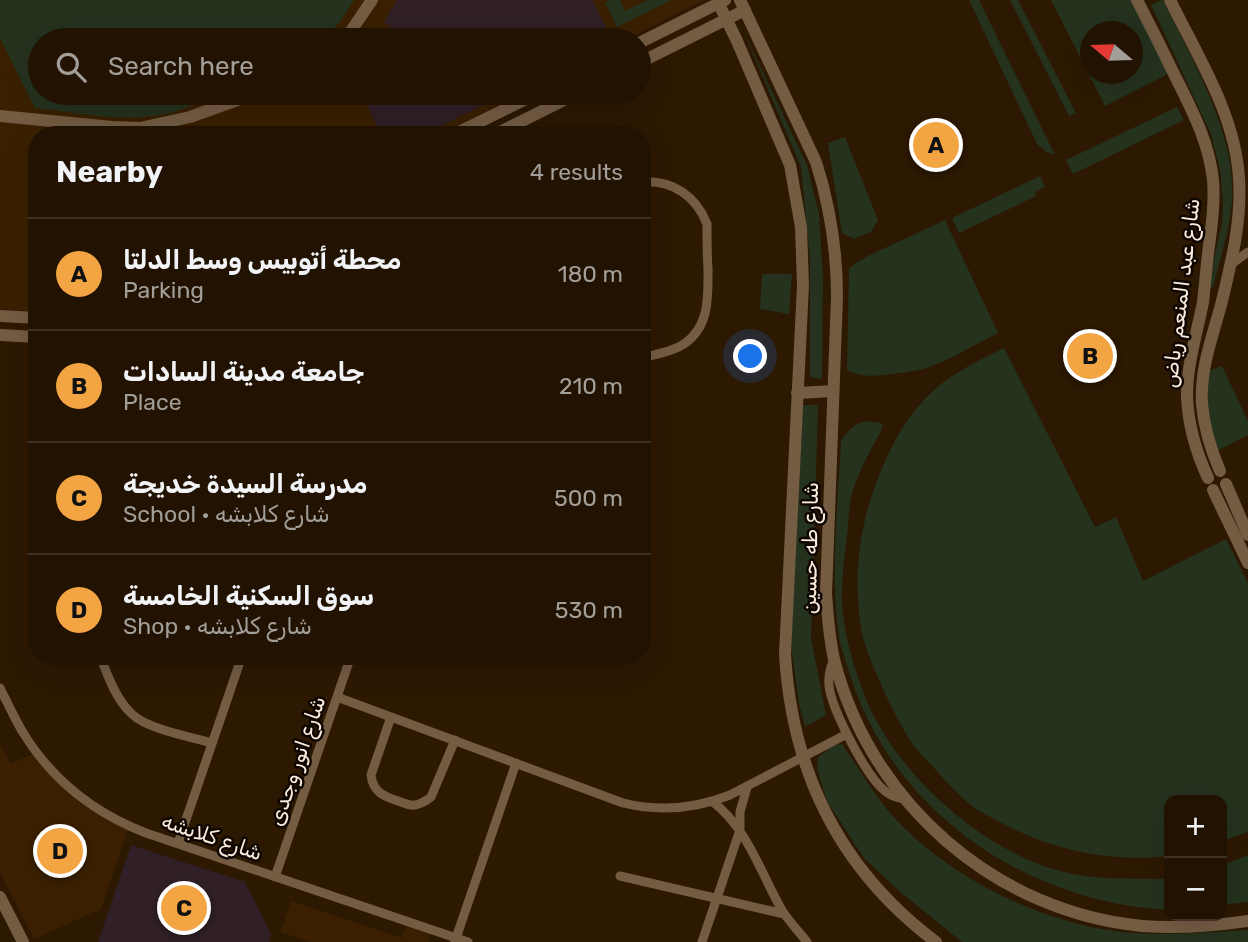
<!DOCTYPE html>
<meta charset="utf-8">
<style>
body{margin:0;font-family:Rubik,Cairo,sans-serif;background:#2e2011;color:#f1f3f6}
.controls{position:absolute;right:21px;bottom:21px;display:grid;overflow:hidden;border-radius:14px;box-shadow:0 7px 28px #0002}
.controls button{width:63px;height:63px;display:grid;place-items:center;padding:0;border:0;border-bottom:2px solid #3f3224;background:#221202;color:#f1f3f6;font:35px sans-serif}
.compass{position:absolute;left:1080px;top:21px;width:63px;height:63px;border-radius:50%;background:#221202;box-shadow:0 7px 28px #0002;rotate:289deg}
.you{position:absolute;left:751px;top:357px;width:24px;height:24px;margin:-18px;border:5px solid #fff;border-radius:50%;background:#1a73e8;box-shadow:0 0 0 10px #1a73e833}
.badge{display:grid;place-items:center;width:46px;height:46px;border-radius:50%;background:#f3a443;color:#111;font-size:23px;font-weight:700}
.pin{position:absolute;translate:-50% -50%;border:4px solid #fff;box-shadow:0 2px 7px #0006}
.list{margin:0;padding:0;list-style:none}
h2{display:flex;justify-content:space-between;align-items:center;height:91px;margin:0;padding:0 28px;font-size:30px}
h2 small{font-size:23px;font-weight:400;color:#a29e99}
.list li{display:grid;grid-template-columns:46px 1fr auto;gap:21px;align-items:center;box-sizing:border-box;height:112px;padding:0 28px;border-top:2px solid #3f3224}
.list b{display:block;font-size:26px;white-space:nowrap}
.list p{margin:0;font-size:23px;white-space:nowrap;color:#a29e99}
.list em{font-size:23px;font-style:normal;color:#a29e99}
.icon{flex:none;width:38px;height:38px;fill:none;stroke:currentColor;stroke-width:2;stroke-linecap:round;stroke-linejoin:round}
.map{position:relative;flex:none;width:1248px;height:942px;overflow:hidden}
.search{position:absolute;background:#221202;box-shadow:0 7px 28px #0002;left:28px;top:28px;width:623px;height:77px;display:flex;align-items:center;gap:18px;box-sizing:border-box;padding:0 24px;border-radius:38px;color:#a29e99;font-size:26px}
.panel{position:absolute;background:#221202;box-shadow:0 7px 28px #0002;left:28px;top:126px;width:623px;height:539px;border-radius:28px}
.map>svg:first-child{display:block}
.built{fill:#3a2001}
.education{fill:#301f27}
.green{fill:#25321e;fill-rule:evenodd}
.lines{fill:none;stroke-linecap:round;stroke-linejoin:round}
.street{stroke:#745c43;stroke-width:9}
.secondary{stroke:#745c43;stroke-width:12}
.labels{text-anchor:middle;stroke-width:5;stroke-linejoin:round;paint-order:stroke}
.street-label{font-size:21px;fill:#fbecde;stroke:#0e0601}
</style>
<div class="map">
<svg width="1248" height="942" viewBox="0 0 1248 942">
<rect width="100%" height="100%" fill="#2d1802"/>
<path class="built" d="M 0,0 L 704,0 L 625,40 L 40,40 L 40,93 L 522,93 L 439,135 L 37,135 L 37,312 L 0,309 Z
M 0,745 L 11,764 L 34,753 L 57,779 L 83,805 L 128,830 L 101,909 L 34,939 L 0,872 Z
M 291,901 L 402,938 L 407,925 L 431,933 L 428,942 L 311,942 L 281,932 Z"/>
<path class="education" d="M 397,0 L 592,0 L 613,40 L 382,40 L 391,27 L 384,22 Z
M 362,93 L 508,93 L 422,135 L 381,135 Z
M 131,845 L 245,882 L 271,934 L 269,942 L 98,942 Z"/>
<path class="green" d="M 0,0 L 354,0 L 340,22 L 321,40 L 40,40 L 40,93 L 216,93 C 204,99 190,107 177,111 C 131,125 81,113 35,108 L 0,38 Z
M 610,0 L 620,0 L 625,11 L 648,0 L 672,0 L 617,27 L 605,2 Z
M 969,0 L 979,0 L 1055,155 L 1046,152 L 1037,144 Z
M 1010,0 L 1018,0 L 1076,113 L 1069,116 Z
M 1051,0 L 1133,0 L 1168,74 L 1105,106 ZM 1090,32 L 1132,32 L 1132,74 L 1090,74 Z
M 1161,0 L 1163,0 C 1192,60 1237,134 1232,202 C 1229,231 1220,259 1213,287 L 1208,286 L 1222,223 L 1223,202 L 1220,170 L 1211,134 L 1151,5 Z
M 742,28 L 807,165 L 819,214 L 823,279 L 822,379 L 810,377 L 810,260 L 801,167 Z
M 1177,107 L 1184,120 L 1073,174 L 1066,160 Z
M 845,137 L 878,220 L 871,232 L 854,239 L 842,233 L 828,143 Z
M 1040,176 L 1045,187 L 1035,192 L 1036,196 L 959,233 L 952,218 Z
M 945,220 L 998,333 C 974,345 949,361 923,369 C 910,372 897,373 884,375 C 872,376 858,377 847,370 L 849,269 L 856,263 L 870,255 Z
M 762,274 L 792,274 L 789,314 L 760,309 Z
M 1004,348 L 1095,527 L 1116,517 L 1143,581 L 1226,539 L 1248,583 L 1248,832 L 1222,841 L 1222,800 L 1169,800 L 1169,856 C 1109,863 1049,850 996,820 C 989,816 980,812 973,807 C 960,796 947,783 936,770 C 928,761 918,752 911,742 C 901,726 892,708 884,691 C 875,670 862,644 860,621 C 854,575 859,530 875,486 C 889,448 908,411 940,385 C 960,369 982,359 1004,348 Z
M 1222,366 L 1248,421 L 1248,435 L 1217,451 L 1208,422 L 1208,371 Z
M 803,405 L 818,405 L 811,638 L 826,715 L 805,727 L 799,703 L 791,645 Z
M 867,421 L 881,423 L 883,426 L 881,431 C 870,451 858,472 852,494 C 848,507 849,523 847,536 C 844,564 839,593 844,621 C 848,651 864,701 880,727 C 915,788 985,848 1053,869 C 1091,881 1130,878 1169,879 L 1169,910 C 1029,903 895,814 851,678 C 847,666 843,654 840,642 C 829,579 838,506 841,441 C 848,430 854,424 867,421 Z
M 842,744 C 858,767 873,793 891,814 C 944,874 1036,921 1115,931 C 1158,937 1204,932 1248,930 L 1248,942 L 962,942 L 899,891 L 864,858 L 827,801 L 817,768 L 818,757 L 834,745 Z
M 1248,855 L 1248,902 L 1222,905 L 1222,865 Z"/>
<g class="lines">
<path class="street" d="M 642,182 C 673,180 696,196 707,224 C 707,239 707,254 708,269 C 708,297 710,326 684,344 C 672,352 656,354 642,358
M 1230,265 L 1248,252
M 100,656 C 108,676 116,700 133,715 C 148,729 191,737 212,743
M 834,659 C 830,668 828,676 829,686 C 832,710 866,776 885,791 C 891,796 897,798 905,799
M 0,688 C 7,702 14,717 22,731 C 51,779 94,813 146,833 L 468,942
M 337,697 L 623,803 C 660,812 695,809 730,795 L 847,734
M 391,717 L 371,775 C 373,792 383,796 398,801 C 404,803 409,806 415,805 C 421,804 426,801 431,797 L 455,740
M 713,802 C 748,829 761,874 783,912 C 790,922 799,932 807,942
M 178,843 L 242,656
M 620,876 L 784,914
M 275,877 L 351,656
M 455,941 L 516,763
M 702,942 L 740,830 L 740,812 L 747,787"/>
<path class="secondary" d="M 717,0 L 737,41 L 790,165 L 801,227 L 803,285 L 785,654 C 792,772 840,870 936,942
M 740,0 L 816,162 C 830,206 837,250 837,297 L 826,594 C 828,617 829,640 835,663 C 872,804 996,912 1142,926 C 1178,929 1213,926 1248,921
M 1137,0 C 1150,25 1163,51 1175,76 C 1192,110 1209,142 1213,180 C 1215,205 1211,230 1208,254 C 1206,270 1205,286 1203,302 C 1197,333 1187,364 1187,396 C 1188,425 1196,452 1208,478
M 1170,0 C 1198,57 1235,114 1239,178 C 1242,221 1231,264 1221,305 C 1212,338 1200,369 1202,404 C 1204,428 1211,450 1220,471
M 342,40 L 349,34 L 372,0
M 639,43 L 725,0
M 639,63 L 745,10
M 0,116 L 112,127 L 140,128 L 190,117 L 257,93
M 453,135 L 538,93
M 494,135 L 578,93
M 0,316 L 37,318
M 0,335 L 37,337
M 797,393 L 833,391
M 1226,484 L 1248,535
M 1213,490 L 1248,563
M 0,897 L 23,942"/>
</g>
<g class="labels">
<g class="street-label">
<text transform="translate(1181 293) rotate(-83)" y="7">شارع عبد المنعم رياض</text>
<text transform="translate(810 548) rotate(-89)" y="7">شارع طه حسين</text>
<text transform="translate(297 761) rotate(-71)" y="7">شارع انور وجدى</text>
<text transform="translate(212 837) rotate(19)" y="7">شارع كلابشه</text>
</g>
</g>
</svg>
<div class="controls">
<button>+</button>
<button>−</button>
</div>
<svg class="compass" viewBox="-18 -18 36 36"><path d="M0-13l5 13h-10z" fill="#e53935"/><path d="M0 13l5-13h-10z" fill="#a29e99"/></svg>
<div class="you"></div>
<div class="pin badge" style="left:936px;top:145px">A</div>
<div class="pin badge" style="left:1090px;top:356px">B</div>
<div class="pin badge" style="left:184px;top:908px">C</div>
<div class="pin badge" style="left:60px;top:851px">D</div>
<div class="search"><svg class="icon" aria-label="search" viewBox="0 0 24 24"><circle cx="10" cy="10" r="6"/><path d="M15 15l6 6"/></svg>Search here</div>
<section class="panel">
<h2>Nearby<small>4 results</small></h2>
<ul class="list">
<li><span class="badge">A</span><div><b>محطة أتوبيس وسط الدلتا</b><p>Parking</p></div><em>180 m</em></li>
<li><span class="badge">B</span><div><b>جامعة مدينة السادات</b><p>Place</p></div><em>210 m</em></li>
<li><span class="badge">C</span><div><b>مدرسة السيدة خديجة</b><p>School · شارع كلابشه</p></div><em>500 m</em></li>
<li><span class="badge">D</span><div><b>سوق السكنية الخامسة</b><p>Shop · شارع كلابشه</p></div><em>530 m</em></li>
</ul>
</section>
</div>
